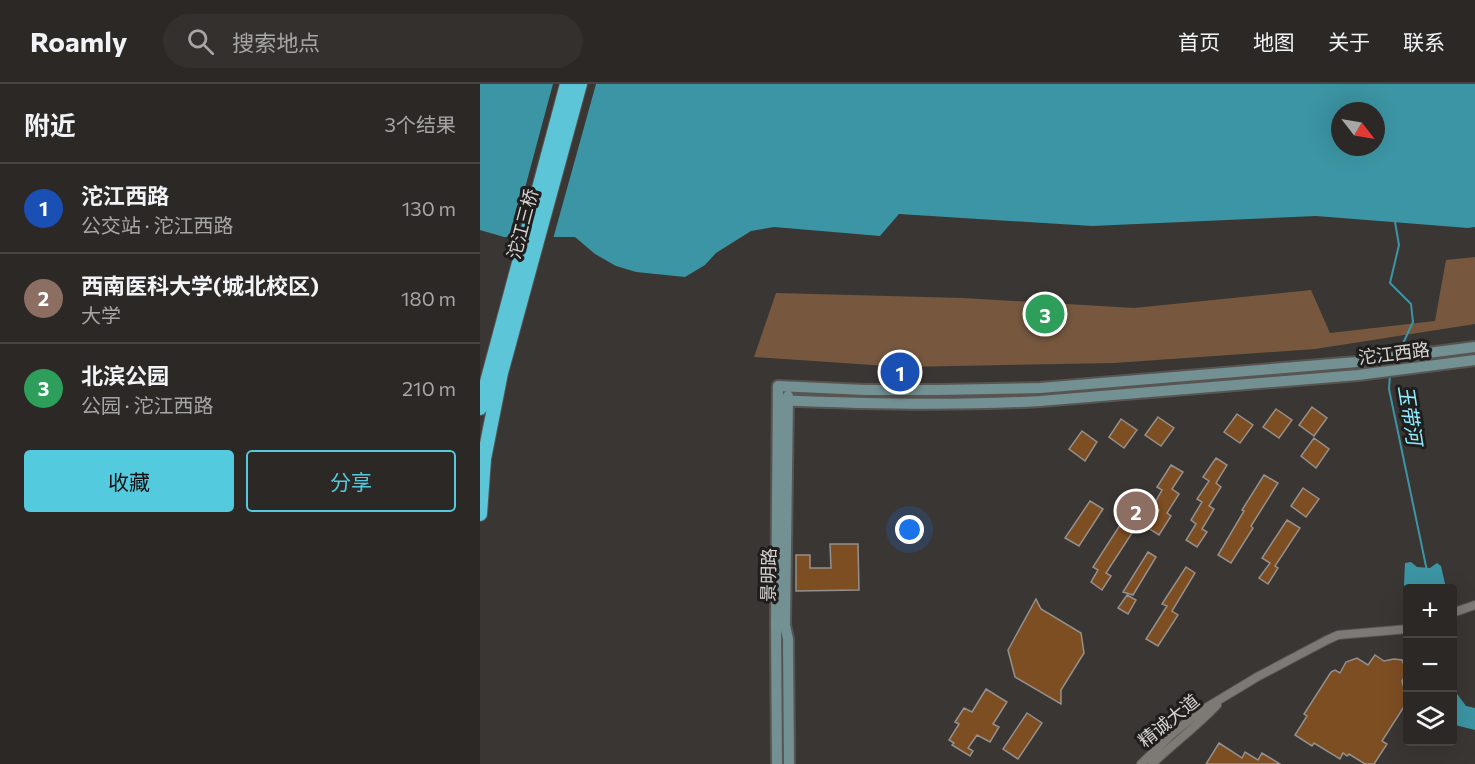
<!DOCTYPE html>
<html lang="zh">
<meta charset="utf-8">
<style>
body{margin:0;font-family:Commissioner,"Noto Sans SC",sans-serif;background:#34302e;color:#f1f3f6}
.controls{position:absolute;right:18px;bottom:18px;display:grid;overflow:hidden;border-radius:6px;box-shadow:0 6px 24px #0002}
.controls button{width:54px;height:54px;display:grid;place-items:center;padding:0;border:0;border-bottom:2px solid #484443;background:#2c2826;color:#f1f3f6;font:30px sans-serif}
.compass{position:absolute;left:851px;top:18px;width:54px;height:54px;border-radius:50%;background:#2c2826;box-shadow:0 6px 24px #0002;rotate:121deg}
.you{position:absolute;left:430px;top:446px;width:21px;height:21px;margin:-15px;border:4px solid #fff;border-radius:50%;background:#1a73e8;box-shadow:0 0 0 9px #1a73e833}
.badge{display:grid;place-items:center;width:39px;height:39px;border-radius:50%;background:#54cade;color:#fff;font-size:20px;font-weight:700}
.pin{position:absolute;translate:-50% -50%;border:3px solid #fff;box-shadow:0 2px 6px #0006}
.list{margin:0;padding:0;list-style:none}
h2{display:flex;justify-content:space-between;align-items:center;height:78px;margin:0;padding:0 24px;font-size:26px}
h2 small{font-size:20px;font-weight:400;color:#a6a6a7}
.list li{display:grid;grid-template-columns:39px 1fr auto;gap:18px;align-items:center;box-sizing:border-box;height:90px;padding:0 24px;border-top:2px solid #484443}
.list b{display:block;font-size:22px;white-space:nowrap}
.list p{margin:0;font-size:20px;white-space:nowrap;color:#a6a6a7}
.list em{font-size:20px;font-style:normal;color:#a6a6a7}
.actions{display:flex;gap:12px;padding:18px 24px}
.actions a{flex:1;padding:14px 0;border:2px solid #54cade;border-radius:6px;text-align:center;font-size:21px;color:#54cade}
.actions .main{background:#54cade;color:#111}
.icon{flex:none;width:33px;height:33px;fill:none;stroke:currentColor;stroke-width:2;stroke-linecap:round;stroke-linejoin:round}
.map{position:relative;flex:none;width:995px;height:680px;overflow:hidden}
header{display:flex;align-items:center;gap:36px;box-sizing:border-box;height:84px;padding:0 30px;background:#2c2826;border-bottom:2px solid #484443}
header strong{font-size:28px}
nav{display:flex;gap:33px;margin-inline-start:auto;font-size:21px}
.search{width:420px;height:54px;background:#34302e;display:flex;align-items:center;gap:15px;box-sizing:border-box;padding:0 21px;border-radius:33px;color:#a6a6a7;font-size:22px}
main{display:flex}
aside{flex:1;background:#2c2826}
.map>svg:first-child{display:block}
.green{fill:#77583f}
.water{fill:#3c95a4;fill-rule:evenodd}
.pier{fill:#3a3633}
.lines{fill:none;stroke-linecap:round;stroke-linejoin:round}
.stream{stroke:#3c95a4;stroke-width:2}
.building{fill:#7e4e23;stroke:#95908d;stroke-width:1.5}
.street-casing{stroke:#585452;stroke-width:10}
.secondary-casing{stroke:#585452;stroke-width:14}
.highway-casing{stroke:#585452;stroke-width:16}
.street{stroke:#7d7975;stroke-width:8}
.secondary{stroke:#739093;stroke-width:10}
.highway{stroke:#5cc6d8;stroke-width:14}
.labels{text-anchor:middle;stroke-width:6;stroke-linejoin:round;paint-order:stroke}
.street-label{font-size:18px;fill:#d7d5d3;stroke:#1f1e1c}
.water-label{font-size:20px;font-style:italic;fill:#8eedff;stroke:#1f1e1c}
</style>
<header>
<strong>Roamly</strong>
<div class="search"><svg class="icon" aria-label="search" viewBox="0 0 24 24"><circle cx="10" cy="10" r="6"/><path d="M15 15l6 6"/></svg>搜索地点</div>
<nav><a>首页</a><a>地图</a><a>关于</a><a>联系</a></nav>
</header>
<main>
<aside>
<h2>附近<small>3个结果</small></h2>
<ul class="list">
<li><span class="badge" style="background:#1a4fb4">1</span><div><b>沱江西路</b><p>公交站 · 沱江西路</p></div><em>130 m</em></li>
<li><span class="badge" style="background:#8d6e63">2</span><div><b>西南医科大学(城北校区)</b><p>大学</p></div><em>180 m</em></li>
<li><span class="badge" style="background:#2e9e5b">3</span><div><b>北滨公园</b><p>公园 · 沱江西路</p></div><em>210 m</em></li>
</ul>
<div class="actions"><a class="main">收藏</a><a>分享</a></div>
</aside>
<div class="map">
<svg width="995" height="680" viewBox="0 0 995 680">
<rect width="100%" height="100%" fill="#3a3633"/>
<path class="green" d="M 995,173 L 995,240 L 835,265 L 634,279 L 422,283 L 274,273 L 296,209 L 483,214 L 654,224 L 831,206 L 850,249 L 955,237 L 966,176 Z"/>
<path class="water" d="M 0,0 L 995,0 L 995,143 L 988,144 L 836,132 L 612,142 L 419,130 L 400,152 L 294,143 L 271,147 L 236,169 L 225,181 L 205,193 L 156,188 L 136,182 L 115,170 L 95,153 L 24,153 L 0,146 ZM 860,27 L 896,27 L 896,63 L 860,63 Z
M 931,478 L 937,483 L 950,484 L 957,479 L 961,482 L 966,504 L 928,504 L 927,506 L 924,501 L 925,479 Z
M 973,533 L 976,548 L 975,607 L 986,622 L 995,624 L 995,646 L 975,641 L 973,644 Z"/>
<path class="pier" d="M 73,0 L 116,0 L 73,155 L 31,156 Z"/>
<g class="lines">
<path class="stream" d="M 915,138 L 919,161 L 910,199 L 931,220 L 933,238 L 919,268
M 910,290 L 909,305 L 947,487"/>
</g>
<path class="building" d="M 832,323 L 847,334 L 834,352 L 819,341 Z
M 796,325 L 812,336 L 799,354 L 783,343 Z
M 757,330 L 773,341 L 760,359 L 744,348 Z
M 678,333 L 694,344 L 681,362 L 665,351 Z
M 641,335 L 657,346 L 644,364 L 629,353 Z
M 602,347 L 617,358 L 605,377 L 589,365 Z
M 834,354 L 849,365 L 836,384 L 821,372 Z
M 736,374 L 747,381 L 736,399 L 741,403 L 729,422 L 734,425 L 722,445 L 727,448 L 717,463 L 706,456 L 716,440 L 711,436 L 722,418 L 717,415 L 729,397 L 723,393 Z
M 691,381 L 703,388 L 692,405 L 699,410 L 687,429 L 691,432 L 679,451 L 668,444 L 679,426 L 673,422 L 682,406 L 677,403 Z
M 784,391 L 798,399 L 771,442 L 773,444 L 751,479 L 738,471 L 764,427 L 762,426 Z
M 823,404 L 839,415 L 826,433 L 811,422 Z
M 610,417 L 623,425 L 599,462 L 585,454 Z
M 807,436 L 820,444 L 795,482 L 798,484 L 788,500 L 779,494 L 790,479 L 782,474 Z
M 640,441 L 652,449 L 626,489 L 631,492 L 622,506 L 611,498 L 618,486 L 613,483 Z
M 350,460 L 378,460 L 379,506 L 316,507 L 316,471 L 330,471 L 330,484 L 351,484 Z
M 668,468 L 676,473 L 653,511 L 643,508 Z
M 706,483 L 715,489 L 692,527 L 698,531 L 678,562 L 666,555 L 687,522 L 682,520 Z
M 647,511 L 656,516 L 648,530 L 638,524 Z
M 556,515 L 561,525 L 601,549 L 604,569 L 581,606 L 581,620 L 535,593 L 528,566 Z
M 895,571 L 904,577 L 914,575 L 922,576 L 927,588 L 922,597 L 924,604 L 927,611 L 927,618 L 902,657 L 907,660 L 894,680 L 885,680 L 869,670 L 867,672 L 863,669 L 860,675 L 834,659 L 832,662 L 815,651 L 827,632 L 824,630 L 851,588 L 855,586 L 860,589 L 866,578 L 877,574 L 888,581 Z
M 506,605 L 527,618 L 513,640 L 519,643 L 510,658 L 497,651 L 488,664 L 493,667 L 490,672 L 472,661 L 474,659 L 469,656 L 479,640 L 475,638 L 484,624 L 492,628 Z
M 547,629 L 562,639 L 538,675 L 523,665 Z
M 739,659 L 762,674 L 765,668 L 778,676 L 782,669 L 800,680 L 726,680 Z"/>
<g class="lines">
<defs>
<path id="street" d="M 972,529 L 995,521
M 661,680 L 690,652 L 719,628 L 777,593 L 847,556 L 858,551 L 928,545
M 672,680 C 693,660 717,642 737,621"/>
<path id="secondary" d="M 308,312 L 305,541 L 308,555 L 309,680
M 298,316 C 385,320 473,322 560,317 L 878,291 L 995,276
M 297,680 L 296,540 L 298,302 L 385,306 L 457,306 L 560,304 L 877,278 L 995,263"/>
<path id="highway" d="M 0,324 L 87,0
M 0,430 L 4,375 L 21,289 L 100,0"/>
</defs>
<use href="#street" class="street-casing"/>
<use href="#secondary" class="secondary-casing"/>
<use href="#highway" class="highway-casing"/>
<use href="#street" class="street"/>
<use href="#secondary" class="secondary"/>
<use href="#highway" class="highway"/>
</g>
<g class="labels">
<g class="street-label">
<text transform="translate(43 140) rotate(-75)" y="6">沱江三桥</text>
<text transform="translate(914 270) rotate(-7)" y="6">沱江西路</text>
<text transform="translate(289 491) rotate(-89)" y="6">景明路</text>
<text transform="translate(689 637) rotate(-39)" y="6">精诚大道</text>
</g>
<g class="water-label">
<text transform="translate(930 331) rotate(81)" y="7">玉带河</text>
</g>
</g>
</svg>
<div class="controls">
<button>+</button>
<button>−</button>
<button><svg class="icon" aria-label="layers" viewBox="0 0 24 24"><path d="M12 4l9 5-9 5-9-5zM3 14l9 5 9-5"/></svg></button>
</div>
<svg class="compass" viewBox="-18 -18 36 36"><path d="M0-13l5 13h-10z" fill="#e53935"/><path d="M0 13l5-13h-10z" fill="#a6a6a7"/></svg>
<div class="you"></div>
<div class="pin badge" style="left:420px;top:288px;background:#1a4fb4">1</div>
<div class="pin badge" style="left:656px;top:427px;background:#8d6e63">2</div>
<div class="pin badge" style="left:565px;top:230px;background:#2e9e5b">3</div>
</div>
</main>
